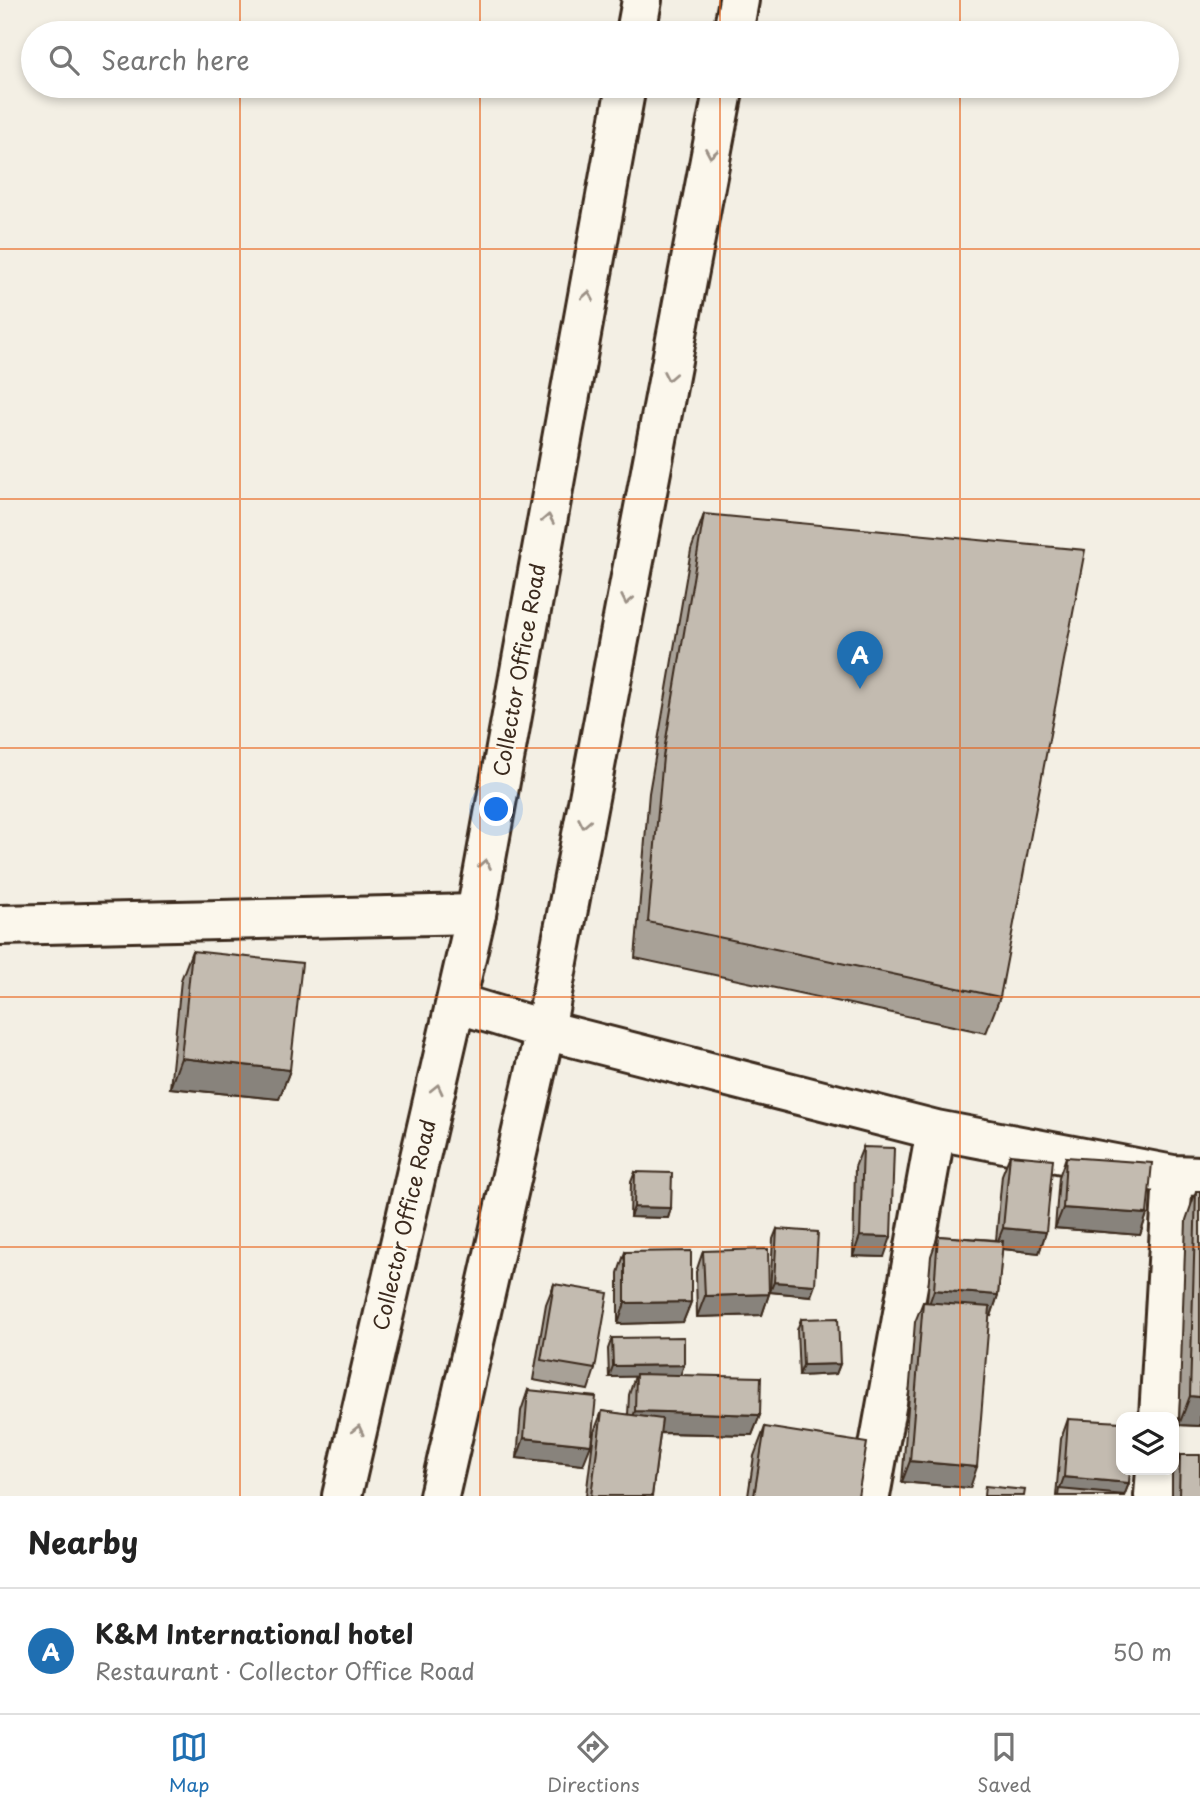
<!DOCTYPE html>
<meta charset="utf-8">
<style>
body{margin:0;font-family:"Playpen Sans",sans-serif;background:#f6f6f6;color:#222}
.controls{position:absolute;right:21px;bottom:21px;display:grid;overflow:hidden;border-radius:14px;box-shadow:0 4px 10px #0003}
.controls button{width:63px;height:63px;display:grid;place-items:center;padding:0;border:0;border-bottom:2px solid #e0e0e0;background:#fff;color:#222;font:35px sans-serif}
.you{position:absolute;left:497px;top:810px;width:24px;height:24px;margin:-18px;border:5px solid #fff;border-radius:50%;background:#1a73e8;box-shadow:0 0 0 10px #1a73e833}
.badge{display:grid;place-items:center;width:46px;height:46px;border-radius:50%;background:#1f6fb2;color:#fff;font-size:23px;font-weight:700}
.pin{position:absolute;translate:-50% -58px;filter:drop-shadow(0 2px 4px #0008)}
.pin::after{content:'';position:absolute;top:37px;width:24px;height:21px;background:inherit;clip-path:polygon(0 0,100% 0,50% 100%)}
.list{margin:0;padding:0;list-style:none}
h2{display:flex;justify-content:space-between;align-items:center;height:91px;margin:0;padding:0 28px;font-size:30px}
h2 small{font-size:23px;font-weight:400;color:#767676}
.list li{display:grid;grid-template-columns:46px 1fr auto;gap:21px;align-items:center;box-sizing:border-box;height:126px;padding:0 28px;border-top:2px solid #e0e0e0}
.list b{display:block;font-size:26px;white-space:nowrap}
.list p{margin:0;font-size:23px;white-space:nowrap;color:#767676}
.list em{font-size:23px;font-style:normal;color:#767676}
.icon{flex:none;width:38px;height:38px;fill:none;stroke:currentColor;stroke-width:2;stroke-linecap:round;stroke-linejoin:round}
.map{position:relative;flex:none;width:1200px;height:1496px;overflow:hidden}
.search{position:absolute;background:#fff;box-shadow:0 4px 10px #0003;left:21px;right:21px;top:21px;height:77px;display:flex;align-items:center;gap:18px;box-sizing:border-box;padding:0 24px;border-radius:38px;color:#767676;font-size:26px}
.sheet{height:217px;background:#fff}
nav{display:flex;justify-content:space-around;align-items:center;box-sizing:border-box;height:98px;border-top:2px solid #e0e0e0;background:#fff;font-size:19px;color:#767676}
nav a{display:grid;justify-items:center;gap:4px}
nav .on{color:#1f6fb2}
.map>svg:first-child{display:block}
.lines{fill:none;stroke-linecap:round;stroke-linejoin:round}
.street-casing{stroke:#3b2a1e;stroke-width:44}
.secondary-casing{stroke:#3b2a1e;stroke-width:44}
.street{stroke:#fbf7ec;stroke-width:38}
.secondary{stroke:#fbf7ec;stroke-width:38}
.wall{fill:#a8a197;stroke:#3b2a1e;stroke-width:2}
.shaded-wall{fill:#88837b;stroke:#3b2a1e;stroke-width:2}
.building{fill:#c3bbb0;stroke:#3b2a1e;stroke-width:2}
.oneway{stroke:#9b9085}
.grid{fill:none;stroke:#e8590c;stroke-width:2;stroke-opacity:0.55}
.labels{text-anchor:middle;stroke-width:5;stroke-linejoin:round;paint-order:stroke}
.street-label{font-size:21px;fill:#3b2a1e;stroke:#fbf7ec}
</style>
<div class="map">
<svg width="1200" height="1496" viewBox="0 0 1200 1496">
<rect width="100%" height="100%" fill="#f3efe4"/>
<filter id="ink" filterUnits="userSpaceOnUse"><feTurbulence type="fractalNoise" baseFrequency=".0143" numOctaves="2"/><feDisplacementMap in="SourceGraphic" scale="14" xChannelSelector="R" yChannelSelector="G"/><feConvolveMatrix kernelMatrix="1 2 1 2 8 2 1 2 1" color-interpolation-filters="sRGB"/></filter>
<g filter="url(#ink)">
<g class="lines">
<defs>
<path id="street" d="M 0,925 L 476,914
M 456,1003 L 545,1030 L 936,1130 L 1173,1175 L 1200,1176
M 1159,1417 L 1173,1175
M 870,1496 L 936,1130
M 1154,1496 L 1156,1470"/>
<path id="secondary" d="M 636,33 L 642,0
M 733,33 L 739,0
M 342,1496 L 476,914 L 626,86
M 439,1496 L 545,1030 L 724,86"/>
</defs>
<use href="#street" class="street-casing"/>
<use href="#secondary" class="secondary-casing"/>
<use href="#street" class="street"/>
<use href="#secondary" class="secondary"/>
</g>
<path class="wall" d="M 704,514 L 1000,997 L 986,1033 L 635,958 L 649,793 L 691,550 Z
M 192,951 L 290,1070 L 279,1099 L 170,1088 L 181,980 Z
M 863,1147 L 884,1257 L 853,1256 L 855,1167 Z
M 1010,1155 L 1046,1232 L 1039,1253 L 1002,1249 L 998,1295 L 991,1316 L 989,1315 L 970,1488 L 902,1482 L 915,1322 L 923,1302 L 927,1302 L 931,1256 L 938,1236 L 996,1240 L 1002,1175 Z
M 1066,1157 L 1147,1214 L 1140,1235 L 1055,1228 L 1059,1177 Z
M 635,1172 L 671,1208 L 668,1218 L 630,1217 L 631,1182 Z
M 1196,1191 L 1200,1426 L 1179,1425 L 1186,1220 Z
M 777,1229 L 811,1296 L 770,1292 L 773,1239 Z
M 703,1251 L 769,1294 L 762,1315 L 697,1317 L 696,1272 Z
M 625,1252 L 691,1302 L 683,1322 L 618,1324 L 618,1273 Z
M 554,1284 L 595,1369 L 588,1390 L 533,1380 L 546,1304 Z
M 801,1319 L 840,1364 L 836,1374 L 799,1376 L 797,1330 Z
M 612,1338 L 680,1375 L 760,1415 L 752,1435 L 660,1433 L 652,1496 L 586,1496 L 594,1432 L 602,1411 L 628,1415 L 629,1395 L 635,1376 L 609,1377 L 608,1349 Z
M 528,1390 L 583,1465 L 517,1458 L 521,1411 Z
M 1068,1419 L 1129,1483 L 1124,1496 L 1056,1496 L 1061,1439 Z
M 765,1427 L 858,1496 L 748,1496 L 754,1456 Z
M 1180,1455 L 1200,1496 L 1172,1496 L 1172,1475 Z"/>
<path class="shaded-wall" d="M 181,1058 L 290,1070 L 279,1099 L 170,1088 Z
M 634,1207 L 671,1208 L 668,1218 L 630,1217 Z
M 1063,1208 L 1147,1214 L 1140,1235 L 1055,1228 Z
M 1003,1228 L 1046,1232 L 1039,1253 L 995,1248 Z
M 860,1236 L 891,1237 L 884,1257 L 853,1256 Z
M 774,1282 L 815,1285 L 811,1296 L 770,1292 Z
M 934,1290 L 998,1295 L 991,1316 L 927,1310 Z
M 769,1294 L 762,1315 L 697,1317 L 705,1296 Z
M 691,1302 L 683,1322 L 618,1324 L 625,1303 Z
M 840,1364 L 836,1374 L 799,1376 L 803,1365 Z
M 684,1365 L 680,1376 L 609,1377 L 613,1366 Z
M 1190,1396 L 1200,1397 L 1200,1426 L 1179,1425 Z
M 635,1411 L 760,1415 L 752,1435 L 628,1432 Z
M 524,1438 L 591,1445 L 583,1465 L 517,1458 Z
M 910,1461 L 977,1467 L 970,1488 L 902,1482 Z
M 1064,1477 L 1129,1483 L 1124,1496 L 1059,1491 Z"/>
<path class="building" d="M 704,514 L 1085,550 L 1000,997 L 648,922 L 663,757 Z
M 192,951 L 302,963 L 290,1070 L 181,1058 Z
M 863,1147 L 894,1148 L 891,1237 L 860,1236 Z
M 1010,1155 L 1053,1159 L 1046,1232 L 1003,1228 Z
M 1066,1157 L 1152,1163 L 1147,1214 L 1063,1208 Z
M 635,1172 L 672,1173 L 671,1208 L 634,1207 Z
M 1196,1191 L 1200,1191 L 1200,1397 L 1190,1396 Z
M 777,1229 L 818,1232 L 815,1285 L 774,1282 Z
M 938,1236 L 1003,1241 L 998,1295 L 934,1290 Z
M 768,1249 L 769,1294 L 705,1296 L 703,1251 Z
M 691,1251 L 691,1302 L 625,1303 L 625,1252 Z
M 554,1284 L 608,1293 L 595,1369 L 541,1360 Z
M 923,1302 L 990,1307 L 977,1467 L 910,1461 Z
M 838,1318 L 840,1364 L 803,1365 L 801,1319 Z
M 684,1337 L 684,1365 L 613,1366 L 612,1338 Z
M 636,1374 L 761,1377 L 760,1415 L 635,1411 Z
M 528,1390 L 596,1397 L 591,1445 L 524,1438 Z
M 602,1411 L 662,1419 L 652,1496 L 591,1496 Z
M 1068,1419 L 1121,1422 L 1121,1470 L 1130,1470 L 1129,1483 L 1064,1477 Z
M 765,1427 L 867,1443 L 858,1496 L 754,1496 Z
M 1180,1455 L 1200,1455 L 1200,1496 L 1179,1496 Z
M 985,1486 L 1025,1490 L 1024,1496 L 984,1496 Z
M 1059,1489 L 1124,1495 L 1124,1496 L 1058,1496 Z"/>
<defs><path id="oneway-chevron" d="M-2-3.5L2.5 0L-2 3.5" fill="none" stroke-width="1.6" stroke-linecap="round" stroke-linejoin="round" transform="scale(1.75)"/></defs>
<g class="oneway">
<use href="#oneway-chevron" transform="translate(711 153) rotate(100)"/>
<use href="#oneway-chevron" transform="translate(588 296) rotate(-80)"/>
<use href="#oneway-chevron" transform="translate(669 376) rotate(101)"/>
<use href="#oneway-chevron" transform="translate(548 519) rotate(-80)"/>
<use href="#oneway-chevron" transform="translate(627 600) rotate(101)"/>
<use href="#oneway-chevron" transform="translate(584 823) rotate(101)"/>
<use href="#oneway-chevron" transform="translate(485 864) rotate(-80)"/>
<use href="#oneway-chevron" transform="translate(437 1089) rotate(-77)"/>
<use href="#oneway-chevron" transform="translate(358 1430) rotate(-77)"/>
</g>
</g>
<path class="grid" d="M 240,0 L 240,33M 480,0 L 480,33M 720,0 L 720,33M 960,0 L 960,33M 240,86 L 240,1496M 480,86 L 480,1496M 720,86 L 720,1496M 960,86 L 960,1496M 0,249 L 1200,249M 0,499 L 1200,499M 0,748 L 1200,748M 0,997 L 1200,997M 0,1247 L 1200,1247"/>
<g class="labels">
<g class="street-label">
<text transform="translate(520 670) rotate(-80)" y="7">Collector Office Road</text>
<text transform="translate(405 1225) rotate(-77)" y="7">Collector Office Road</text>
</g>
</g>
</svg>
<div class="controls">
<button><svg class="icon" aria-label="layers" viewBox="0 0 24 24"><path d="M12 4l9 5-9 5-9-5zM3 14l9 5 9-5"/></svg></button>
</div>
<div class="you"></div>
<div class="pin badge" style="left:860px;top:689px">A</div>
<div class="search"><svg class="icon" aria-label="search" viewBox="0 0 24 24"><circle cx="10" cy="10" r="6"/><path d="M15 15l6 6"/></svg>Search here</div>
</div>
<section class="sheet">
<h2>Nearby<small></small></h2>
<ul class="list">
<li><span class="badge">A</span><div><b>K&amp;M International hotel</b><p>Restaurant · Collector Office Road</p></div><em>50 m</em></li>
</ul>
</section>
<nav>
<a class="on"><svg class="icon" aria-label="map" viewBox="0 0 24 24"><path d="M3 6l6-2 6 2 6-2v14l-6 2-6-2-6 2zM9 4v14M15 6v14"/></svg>Map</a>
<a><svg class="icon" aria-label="directions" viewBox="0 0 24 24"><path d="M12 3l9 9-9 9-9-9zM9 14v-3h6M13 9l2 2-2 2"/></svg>Directions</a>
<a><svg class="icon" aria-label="saved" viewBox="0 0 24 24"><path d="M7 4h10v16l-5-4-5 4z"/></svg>Saved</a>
</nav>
